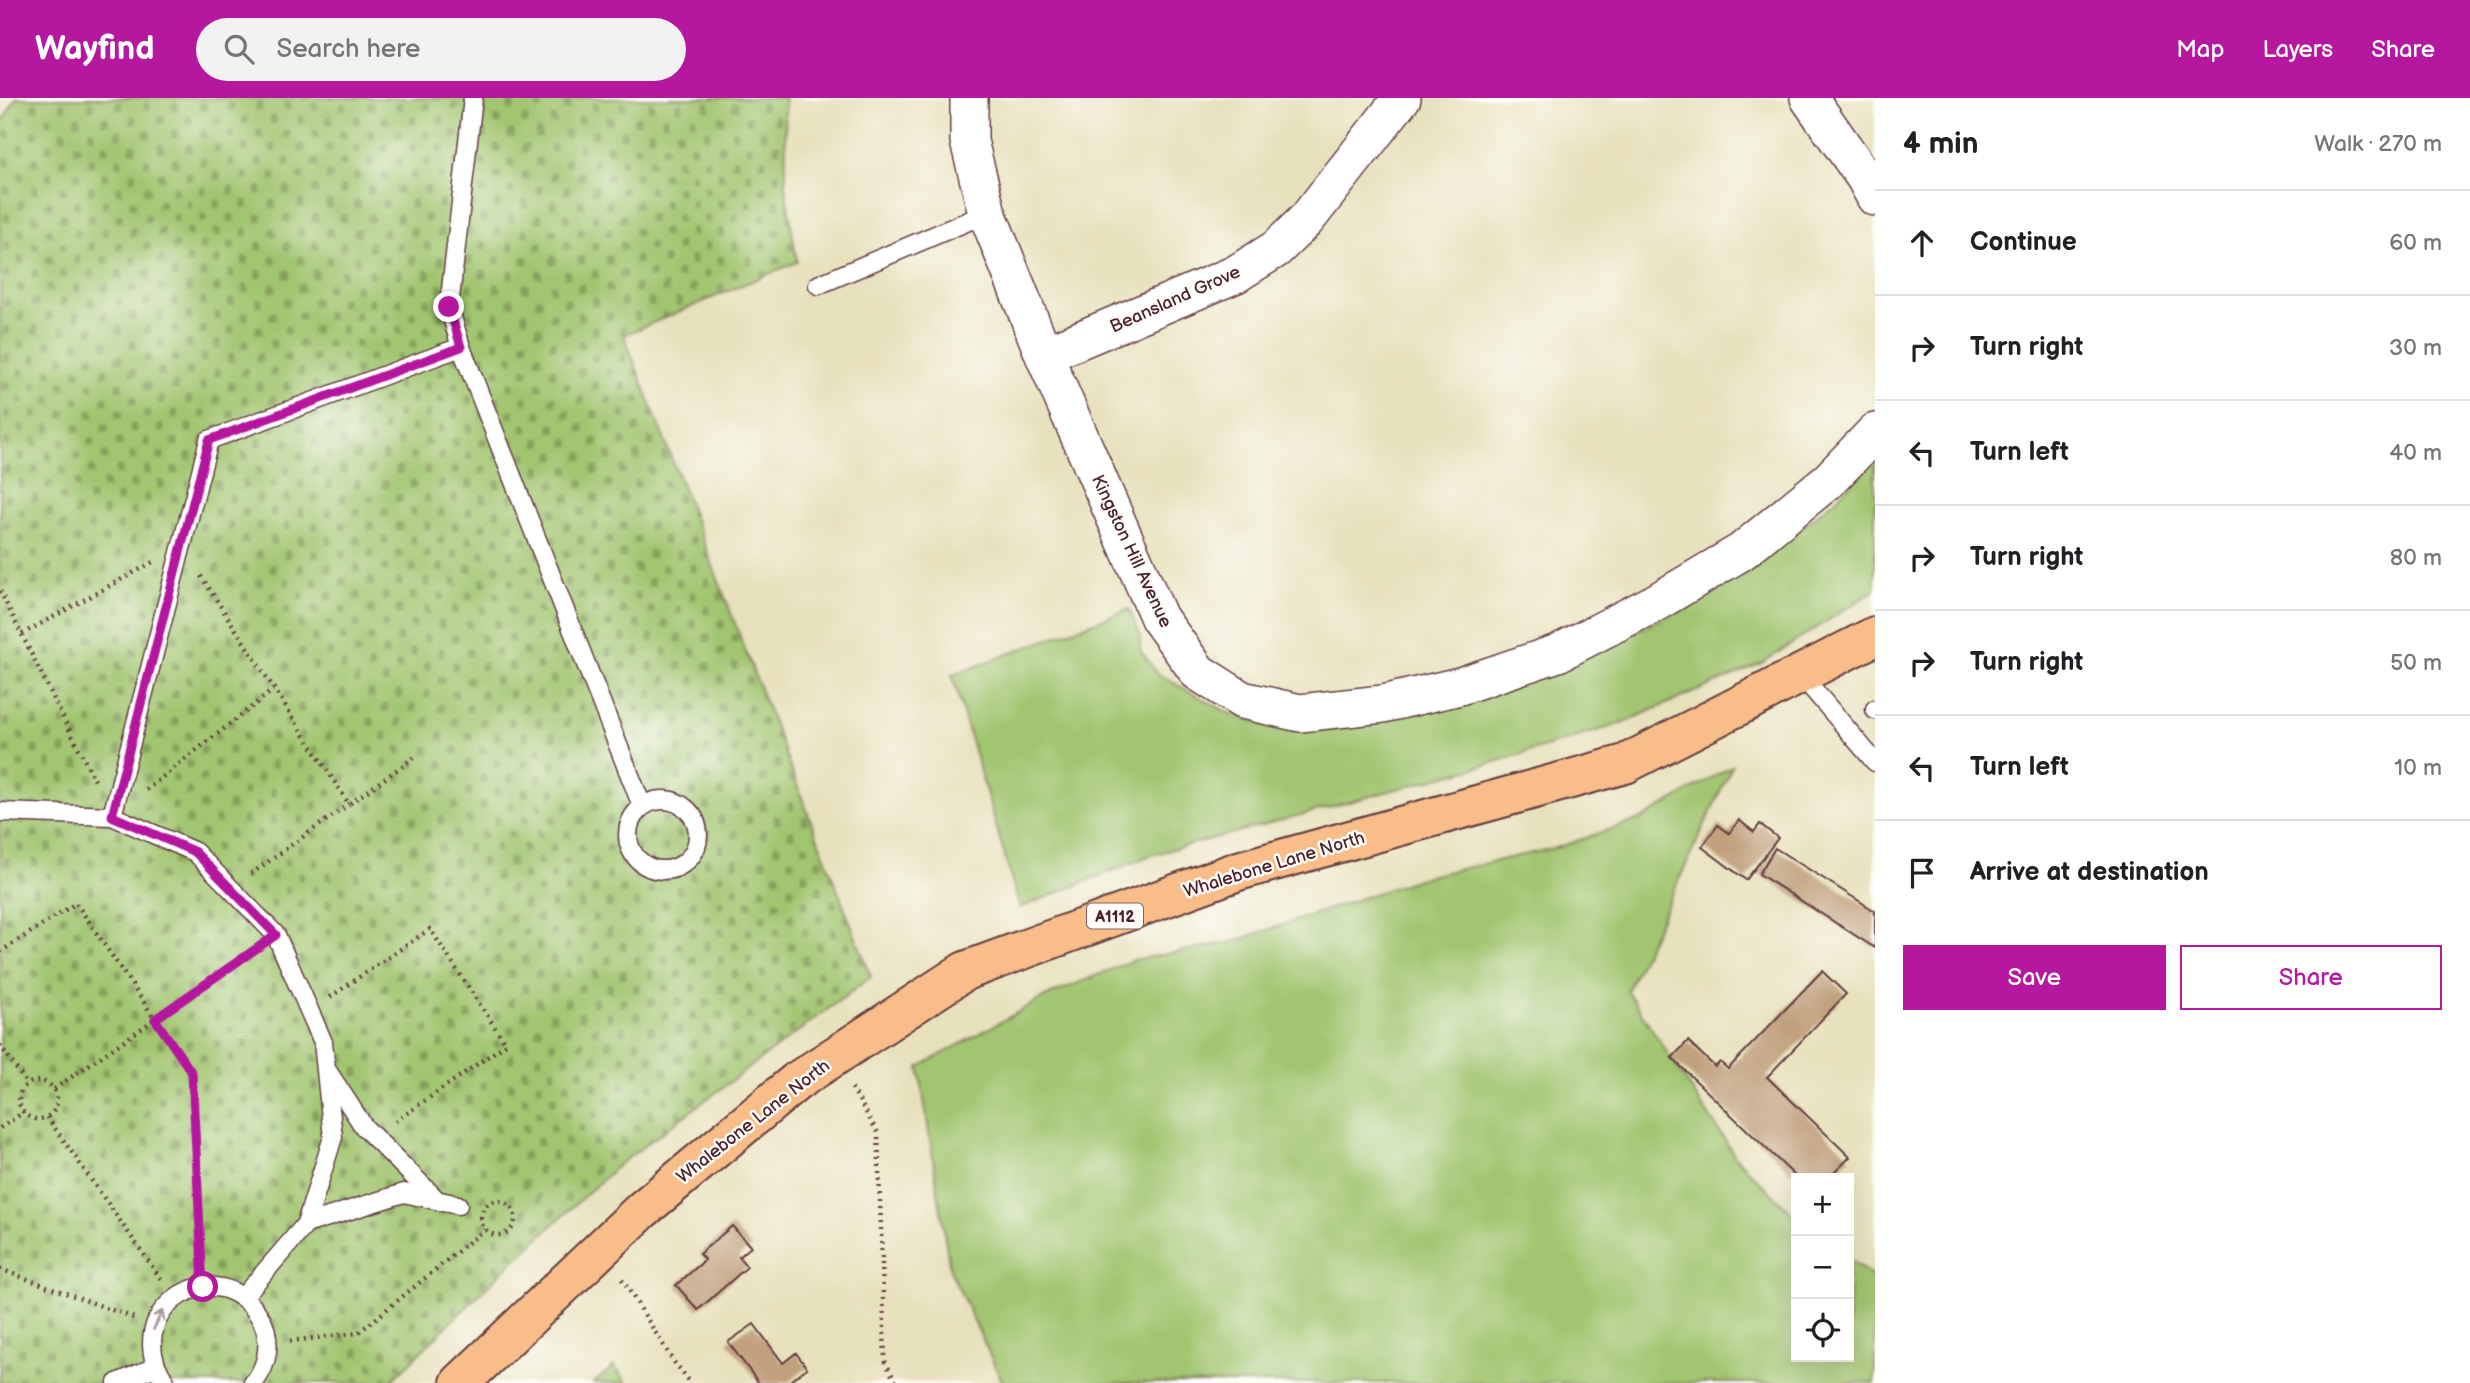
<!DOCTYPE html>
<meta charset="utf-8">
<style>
body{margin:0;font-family:"Balsamiq Sans",sans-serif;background:#f2f2f2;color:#202124}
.controls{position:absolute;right:21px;bottom:21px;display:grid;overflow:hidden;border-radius:0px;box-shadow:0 7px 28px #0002}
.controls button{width:63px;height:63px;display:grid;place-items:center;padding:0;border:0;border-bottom:2px solid #e0e0e0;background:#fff;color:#202124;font:35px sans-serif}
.stop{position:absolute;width:21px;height:21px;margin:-16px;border:5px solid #b5179e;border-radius:50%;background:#fff}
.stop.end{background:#b5179e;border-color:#fff;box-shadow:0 2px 7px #0008}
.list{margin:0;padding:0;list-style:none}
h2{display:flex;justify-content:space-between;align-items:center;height:91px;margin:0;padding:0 28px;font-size:30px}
h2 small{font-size:23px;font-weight:400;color:#757577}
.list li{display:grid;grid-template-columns:46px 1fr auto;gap:21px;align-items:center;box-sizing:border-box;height:105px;padding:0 28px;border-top:2px solid #e0e0e0}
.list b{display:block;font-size:26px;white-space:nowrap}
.list em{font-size:23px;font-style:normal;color:#757577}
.actions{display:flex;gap:14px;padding:21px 28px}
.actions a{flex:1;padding:16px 0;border:2px solid #b5179e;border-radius:0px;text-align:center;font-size:24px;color:#b5179e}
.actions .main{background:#b5179e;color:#fff}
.icon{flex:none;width:38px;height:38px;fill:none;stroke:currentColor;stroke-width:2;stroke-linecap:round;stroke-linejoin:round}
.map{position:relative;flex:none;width:1875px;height:1285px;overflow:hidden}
header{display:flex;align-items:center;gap:42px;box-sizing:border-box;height:98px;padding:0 35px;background:#b5179e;color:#fff}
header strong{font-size:33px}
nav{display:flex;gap:38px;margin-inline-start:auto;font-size:24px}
.search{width:490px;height:63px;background:#f2f2f2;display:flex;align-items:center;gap:18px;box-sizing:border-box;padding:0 24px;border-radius:38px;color:#757577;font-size:26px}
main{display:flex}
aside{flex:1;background:#fff}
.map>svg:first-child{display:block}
.green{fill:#a1c56f;stroke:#76724d;stroke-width:2}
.cemetery{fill:url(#cemetery-stones);stroke:#76724d;stroke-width:2}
.building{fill:#c1a07e}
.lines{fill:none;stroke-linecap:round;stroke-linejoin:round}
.service-casing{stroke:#623c41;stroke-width:21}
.minor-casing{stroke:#623c41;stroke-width:40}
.primary-casing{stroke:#623c41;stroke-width:42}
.path{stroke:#623c41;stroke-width:4.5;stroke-dasharray:2 5;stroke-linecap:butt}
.service{stroke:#fff;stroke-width:18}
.minor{stroke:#fff;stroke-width:37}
.primary{stroke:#f8bd89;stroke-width:38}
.oneway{stroke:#ae9aa0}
.route{stroke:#b5179e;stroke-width:9}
.labels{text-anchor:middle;stroke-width:5;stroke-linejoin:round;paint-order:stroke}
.shield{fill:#fdfcf7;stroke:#806168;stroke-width:2}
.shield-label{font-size:16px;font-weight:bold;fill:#4a1f2b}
.street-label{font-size:18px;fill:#4a1f2b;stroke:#fdfcf7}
</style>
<header>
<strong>Wayfind</strong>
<div class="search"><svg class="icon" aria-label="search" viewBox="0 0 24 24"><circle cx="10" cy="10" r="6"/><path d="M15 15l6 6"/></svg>Search here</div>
<nav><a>Map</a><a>Layers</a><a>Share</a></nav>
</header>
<main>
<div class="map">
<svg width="1875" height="1285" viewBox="0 0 1875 1285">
<defs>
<pattern id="cemetery-stones" width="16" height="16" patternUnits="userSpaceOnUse" patternTransform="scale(1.75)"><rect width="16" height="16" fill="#a1c56f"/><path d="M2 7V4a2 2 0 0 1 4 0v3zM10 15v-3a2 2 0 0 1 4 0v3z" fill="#859f5b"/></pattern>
</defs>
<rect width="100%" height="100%" fill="#fdfcf7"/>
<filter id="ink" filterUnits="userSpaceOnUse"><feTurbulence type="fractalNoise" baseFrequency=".0143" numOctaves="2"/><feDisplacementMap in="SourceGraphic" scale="14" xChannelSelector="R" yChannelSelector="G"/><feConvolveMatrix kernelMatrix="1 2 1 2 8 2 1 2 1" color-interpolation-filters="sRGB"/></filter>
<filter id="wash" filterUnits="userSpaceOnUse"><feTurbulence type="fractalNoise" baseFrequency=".00686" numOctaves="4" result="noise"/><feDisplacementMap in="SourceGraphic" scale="28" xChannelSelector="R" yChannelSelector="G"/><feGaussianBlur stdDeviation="1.57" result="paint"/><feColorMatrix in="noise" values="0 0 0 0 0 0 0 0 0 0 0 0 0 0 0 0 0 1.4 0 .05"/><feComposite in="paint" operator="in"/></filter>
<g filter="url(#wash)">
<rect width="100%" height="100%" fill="#e8e1bd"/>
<path class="green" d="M 1875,358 L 1875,492 L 1762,565 L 1620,626 L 1479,669 L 1151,757 L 1020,810 L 952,577 L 1129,511 L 1140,536 L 1140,552 L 1159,577 L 1227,614 L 1270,629 L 1343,630 L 1580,561 L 1682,511 L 1768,457 L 1836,401 Z
M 1732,668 L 1627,893 L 1737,1061 L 1796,1119 L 1796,1259 L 1849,1259 L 1849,1162 L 1875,1180 L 1875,1285 L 1003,1285 L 950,1172 L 919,969 L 1047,898 L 1134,862 L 1232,844 L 1424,779 L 1559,749 L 1641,721 Z
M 614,1268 L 627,1285 L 594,1285 Z"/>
<path class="cemetery" d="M 16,0 L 785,0 L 786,95 L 797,164 L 624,237 L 871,879 L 617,1068 L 508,1168 L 389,1285 L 0,1285 L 0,28 Z"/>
<g id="blocks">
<path class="building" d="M 1739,722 L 1754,734 L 1760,726 L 1778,740 L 1746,782 L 1702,749 L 1718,727 L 1729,735 Z
M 1775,750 L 1875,813 L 1875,850 L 1759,776 Z
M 1822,873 L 1846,896 L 1767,979 L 1850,1059 L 1829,1080 L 1797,1080 L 1672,960 L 1688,943 L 1715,969 L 1720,964 L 1728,971 Z
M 732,1128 L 751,1149 L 739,1159 L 747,1169 L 698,1212 L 676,1187 L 705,1162 L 699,1156 Z
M 754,1226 L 783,1265 L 796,1255 L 807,1270 L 787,1285 L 759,1285 L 728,1244 Z"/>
</g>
</g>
<g filter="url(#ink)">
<use href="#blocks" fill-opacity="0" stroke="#623c41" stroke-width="2"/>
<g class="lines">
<defs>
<path id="service" d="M 818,187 L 987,115
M 461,249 L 449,209 L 473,0
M 1800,576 L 1875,664
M 1875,611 L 1875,612
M628 737a35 35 0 1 1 70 0a35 35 0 1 1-70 0Z
M 0,714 L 112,718 L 195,754 L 276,837 L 323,944 L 333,1039 L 306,1126 L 243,1199
M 112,718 L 209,342 L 461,249 L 642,708
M 328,974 L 364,1029 L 438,1103
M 306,1126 L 404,1095 L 458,1107
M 117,1285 L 155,1269
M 166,1285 C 119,1219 202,1157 251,1207 C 259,1216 266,1227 267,1240 C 269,1256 264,1273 253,1285"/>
<path id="minor" d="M 969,0 L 969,43 L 987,115 L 1044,257 L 1159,520 L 1198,574 L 1242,602 L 1300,615 L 1383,606 L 1460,588 L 1558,555 L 1655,505 L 1741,454 L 1829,382 L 1875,334
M 1809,0 L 1865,80 L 1875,99
M 1044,257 L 1236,176 L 1276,151 L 1307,121 L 1402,0"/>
<path id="primary" d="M 460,1285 L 642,1112 L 797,983 L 965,873 L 1238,773 L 1625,666 L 1875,538"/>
</defs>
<use href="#service" class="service-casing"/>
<use href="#minor" class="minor-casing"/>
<use href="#primary" class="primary-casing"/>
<path class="path" d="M 201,478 L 349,706 L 415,659
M 0,493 L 95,683
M 22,536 L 153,464
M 146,692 L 273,592
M 251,776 L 349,706
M 0,854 L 76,805 L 192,975 L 202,1167
M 330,899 L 430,831 L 506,946 L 393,1025
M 0,947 L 27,986
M19 1002a19 19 0 1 1 38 0a19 19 0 1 1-38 0Z
M 852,990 L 878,1035 L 885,1263 L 896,1285
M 54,991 L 255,852
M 47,1019 L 161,1181
M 0,1030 L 24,1014
M481 1120a17 17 0 1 1 34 0a17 17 0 1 1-34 0Z
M 0,1171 L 134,1220
M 622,1181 L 674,1264 L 691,1285
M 290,1243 L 358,1235 L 485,1131"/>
<use href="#service" class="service"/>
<use href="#minor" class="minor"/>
<use href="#primary" class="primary"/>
</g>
<defs><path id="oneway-shaft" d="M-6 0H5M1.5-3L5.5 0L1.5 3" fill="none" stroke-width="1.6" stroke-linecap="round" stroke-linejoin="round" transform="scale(1.75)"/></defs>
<use class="oneway" href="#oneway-shaft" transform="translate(158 1222) rotate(-65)"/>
</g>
<g class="lines" filter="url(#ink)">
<path class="route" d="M 203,1189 L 192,975 L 155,921 L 276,837 L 195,754 L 112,718 L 209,342 L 461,249 L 449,209"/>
</g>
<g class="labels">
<rect class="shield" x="1087" y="805.5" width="56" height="25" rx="5"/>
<g class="shield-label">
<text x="1115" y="824">A1112</text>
</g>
<g class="street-label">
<text transform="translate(1175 201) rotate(-24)" y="6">Beansland Grove</text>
<text transform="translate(1132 453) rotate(65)" y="6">Kingston Hill Avenue</text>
<text transform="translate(1274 766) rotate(-17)" y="6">Whalebone Lane North</text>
<text transform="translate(753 1023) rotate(-38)" y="6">Whalebone Lane North</text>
</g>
</g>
</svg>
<div class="controls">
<button>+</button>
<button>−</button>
<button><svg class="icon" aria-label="locate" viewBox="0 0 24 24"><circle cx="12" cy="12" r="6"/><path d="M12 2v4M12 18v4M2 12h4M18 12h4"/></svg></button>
</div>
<div class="stop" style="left:203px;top:1189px"></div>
<div class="stop end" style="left:449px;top:209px"></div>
</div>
<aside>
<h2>4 min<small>Walk · 270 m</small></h2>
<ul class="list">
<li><svg class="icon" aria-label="ahead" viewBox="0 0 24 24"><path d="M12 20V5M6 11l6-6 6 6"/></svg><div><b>Continue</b></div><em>60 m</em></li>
<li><svg class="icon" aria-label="right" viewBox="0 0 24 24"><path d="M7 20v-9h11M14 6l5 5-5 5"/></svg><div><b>Turn right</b></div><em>30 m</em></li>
<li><svg class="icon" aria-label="left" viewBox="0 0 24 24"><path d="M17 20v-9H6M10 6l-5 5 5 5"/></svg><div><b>Turn left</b></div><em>40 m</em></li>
<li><svg class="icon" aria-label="right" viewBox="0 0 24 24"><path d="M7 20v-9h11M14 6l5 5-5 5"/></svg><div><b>Turn right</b></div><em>80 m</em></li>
<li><svg class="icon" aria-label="right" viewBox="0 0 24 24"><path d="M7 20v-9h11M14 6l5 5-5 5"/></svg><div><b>Turn right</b></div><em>50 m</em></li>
<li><svg class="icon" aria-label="left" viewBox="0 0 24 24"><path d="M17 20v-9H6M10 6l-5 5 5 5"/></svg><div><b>Turn left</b></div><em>10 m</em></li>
<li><svg class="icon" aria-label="arrive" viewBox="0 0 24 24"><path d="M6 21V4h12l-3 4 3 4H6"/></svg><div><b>Arrive at destination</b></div></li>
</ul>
<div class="actions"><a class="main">Save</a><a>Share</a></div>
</aside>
</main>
